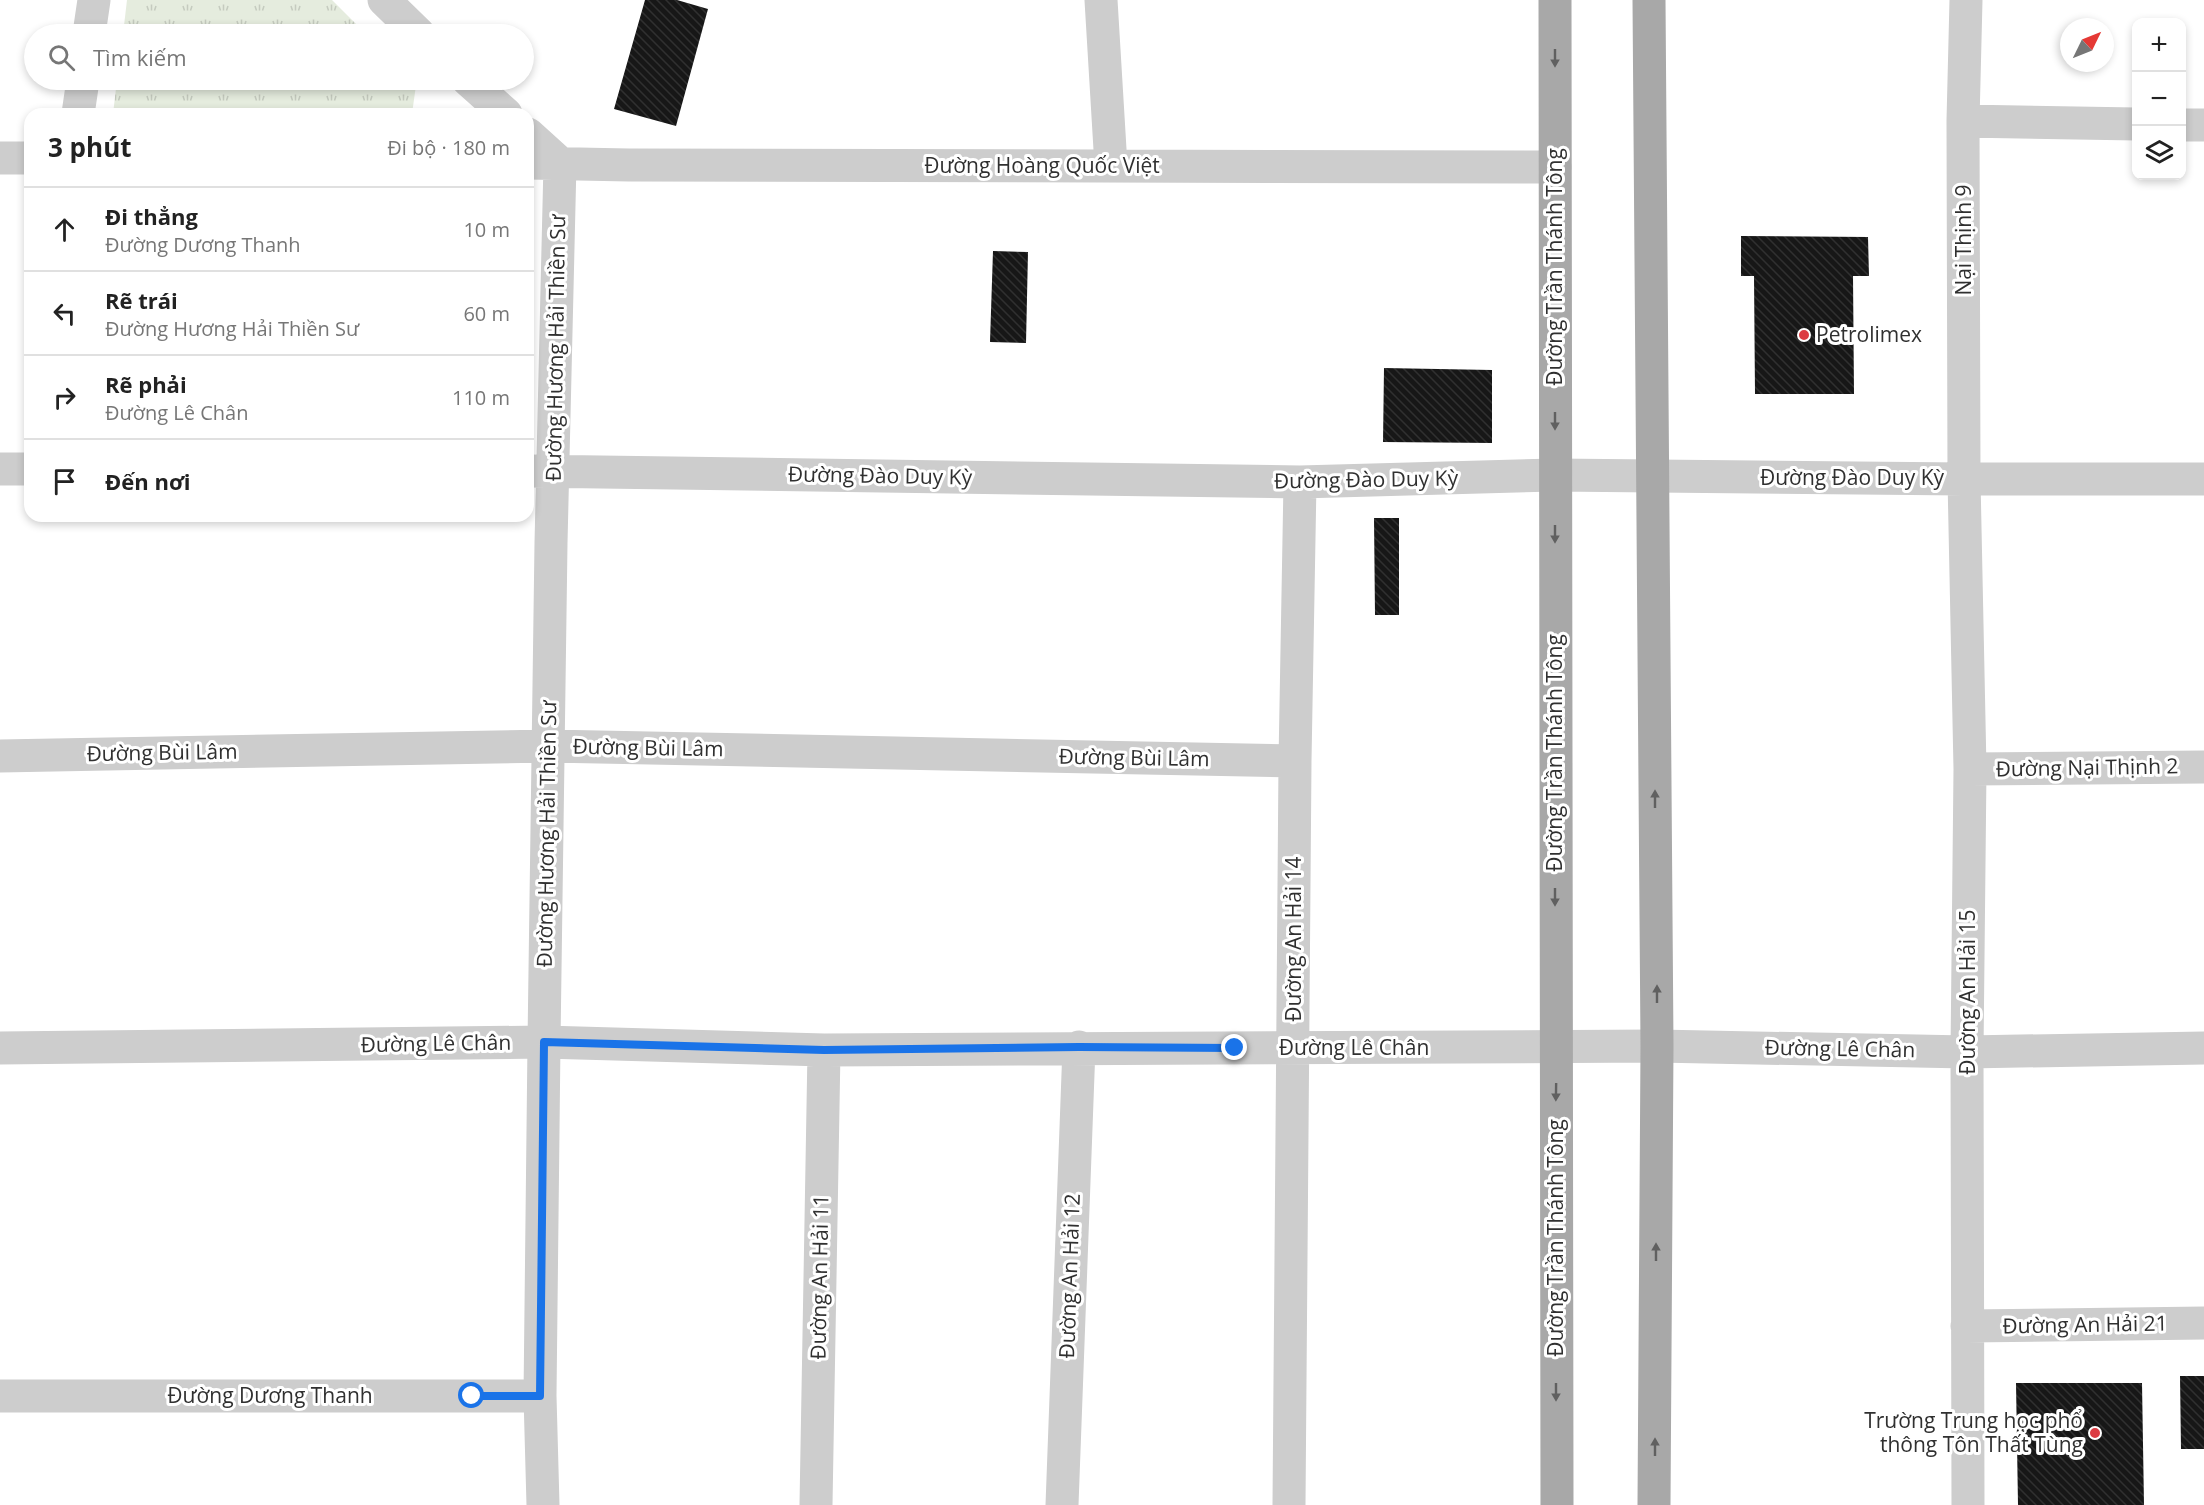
<!DOCTYPE html>
<html lang="vi">
<meta charset="utf-8">
<style>
body{margin:0;font-family:"Open Sans",sans-serif;background:#f2f2f2;color:#222}
.controls{position:absolute;right:18px;top:18px;display:grid;overflow:hidden;border-radius:12px;box-shadow:0 3px 9px #0003}
.controls button{width:54px;height:54px;display:grid;place-items:center;padding:0;border:0;border-bottom:2px solid #e0e0e0;background:#fff;color:#222;font:30px sans-serif}
.compass{position:absolute;left:2060px;top:18px;width:54px;height:54px;border-radius:50%;background:#fff;box-shadow:0 3px 9px #0003;rotate:47deg}
.stop{position:absolute;width:18px;height:18px;margin:-14px;border:4px solid #1a73e8;border-radius:50%;background:#fff}
.stop.end{background:#1a73e8;border-color:#fff;box-shadow:0 2px 6px #0008}
.list{margin:0;padding:0;list-style:none}
h2{display:flex;justify-content:space-between;align-items:center;height:78px;margin:0;padding:0 24px;font-size:26px}
h2 small{font-size:20px;font-weight:400;color:#767676}
.list li{display:grid;grid-template-columns:39px 1fr auto;gap:18px;align-items:center;box-sizing:border-box;height:84px;padding:0 24px;border-top:2px solid #e0e0e0}
.list b{display:block;font-size:22px;white-space:nowrap}
.list p{margin:0;font-size:20px;white-space:nowrap;color:#767676}
.list em{font-size:20px;font-style:normal;color:#767676}
.icon{flex:none;width:33px;height:33px;fill:none;stroke:currentColor;stroke-width:2;stroke-linecap:round;stroke-linejoin:round}
.map{position:relative;flex:none;width:2204px;height:1505px;overflow:hidden}
.search{position:absolute;background:#fff;box-shadow:0 3px 9px #0003;left:24px;top:24px;width:510px;height:66px;display:flex;align-items:center;gap:15px;box-sizing:border-box;padding:0 21px;border-radius:33px;color:#767676;font-size:22px}
.panel{position:absolute;background:#fff;box-shadow:0 3px 9px #0003;left:24px;top:108px;width:510px;height:414px;border-radius:18px}
.map>svg:first-child{display:block}
.grass{fill:url(#grass-tufts)}
.building{fill:url(#building-back-hatch)}
.lines{fill:none;stroke-linecap:round;stroke-linejoin:round}
.minor{stroke:#cdcdcd;stroke-width:33}
.major{stroke:#a8a8a8;stroke-width:33}
.oneway{fill:#606060}
.route{stroke:#1a73e8;stroke-width:8}
.poi-dot{fill:#dc3c43;stroke:#fff;stroke-width:2}
.labels{text-anchor:middle;stroke-width:6;stroke-linejoin:round;paint-order:stroke}
.street-label{font-size:21px;fill:#303030;stroke:#fff}
.poi-label{font-size:21px;fill:#303030;stroke:#fff;text-anchor:start}
</style>
<div class="map">
<svg width="2204" height="1505" viewBox="0 0 2204 1505">
<defs>
<pattern id="grass-tufts" width="24" height="20" patternUnits="userSpaceOnUse" patternTransform="scale(1.5)"><rect width="24" height="20" fill="#e5ecde"/><path d="M3 7l-1-3M5 7V3M7 7l1-3M15 17l-1-3M17 17v-4M19 17l1-3" fill="none" stroke="#c5cbbf"/></pattern>
<pattern id="building-back-hatch" width="6" height="6" patternUnits="userSpaceOnUse" patternTransform="scale(1.5)"><rect width="6" height="6" fill="#171717"/><path d="M-1 5l2 2M0 0l6 6M5-1l2 2" fill="none" stroke="#303030"/></pattern>
</defs>
<rect width="100%" height="100%" fill="#fff"/>
<path class="grass" d="M 127,0 L 332,0 L 366,34 L 123,34 Z
M 117,80 L 411,80 L 416,85 L 412,114 L 113,114 Z"/>
<path class="building" d="M 645,0 L 677,0 L 708,9 L 676,126 L 614,109 Z
M 1741,236 L 1868,237 L 1869,276 L 1853,276 L 1854,394 L 1755,394 L 1754,276 L 1741,276 Z
M 993,251 L 1028,252 L 1026,343 L 990,342 Z
M 1384,368 L 1492,370 L 1492,443 L 1383,442 Z
M 1374,518 L 1399,518 L 1399,615 L 1375,615 Z
M 2180,1376 L 2204,1376 L 2204,1449 L 2181,1449 Z
M 2016,1383 L 2142,1383 L 2144,1505 L 2018,1505 Z"/>
<g class="lines">
<path class="minor" d="M 384,0 L 419,34
M 1101,0 L 1111,166
M 1966,0 L 1963,121 L 1964,479 L 1970,769 L 1967,1052 L 1968,1505
M 89,34 L 94,0
M 468,80 L 506,114
M 78,114 L 83,80
M 1963,121 L 2136,124
M 2182,125 L 2204,125
M 528,134 L 560,163
M 0,158 L 30,158
M 528,163 L 629,165 L 1555,167
M 0,469 L 30,469
M 528,471 L 1300,482 L 1555,475 L 1964,479 L 2204,479
M 0,756 L 548,746 L 1295,761
M 1970,769 L 2204,767
M 0,1048 L 544,1042 L 824,1050 L 1657,1046 L 1967,1052 L 2204,1048
M 1967,1326 L 2204,1323
M 0,1396 L 540,1396
M 543,1505 L 540,1396 L 544,1042 L 551,543 L 560,163
M 816,1505 L 824,1050
M 1062,1505 L 1079,1047
M 1289,1505 L 1295,761 L 1300,482"/>
<path class="major" d="M 1555,0 L 1557,1505
M 1649,0 L 1657,1046 L 1654,1505"/>
</g>
<defs><path id="oneway-solid" d="M-6-.8H1V-3.2L6.5 0L1 3.2V.8H-6Z" transform="scale(1.5)"/></defs>
<g class="oneway">
<use href="#oneway-solid" transform="translate(1555 58) rotate(90)"/>
<use href="#oneway-solid" transform="translate(1555 421) rotate(90)"/>
<use href="#oneway-solid" transform="translate(1555 534) rotate(90)"/>
<use href="#oneway-solid" transform="translate(1655 799) rotate(-90)"/>
<use href="#oneway-solid" transform="translate(1555 897) rotate(90)"/>
<use href="#oneway-solid" transform="translate(1657 994) rotate(-90)"/>
<use href="#oneway-solid" transform="translate(1556 1092) rotate(91)"/>
<use href="#oneway-solid" transform="translate(1656 1252) rotate(-90)"/>
<use href="#oneway-solid" transform="translate(1556 1392) rotate(90)"/>
<use href="#oneway-solid" transform="translate(1655 1447) rotate(-90)"/>
</g>
<g class="lines">
<path class="route" d="M 472,1396 L 540,1396 L 544,1042 L 824,1050 L 1079,1047 L 1235,1048"/>
</g>
<g class="poi-dot">
<circle cx="1804" cy="335" r="6"/>
<circle cx="2095" cy="1433" r="6"/>
</g>
<g class="labels">
<g class="street-label">
<text x="1042" y="173">Đường Hoàng Quốc Việt</text>
<text transform="translate(1964 240) rotate(-90)" y="7">Nại Thịnh 9</text>
<text transform="translate(1555 267) rotate(-90)" y="7">Đường Trần Thánh Tông</text>
<text transform="translate(556 348) rotate(-89)" y="7">Đường Hương Hải Thiền Sư</text>
<text transform="translate(880 476) rotate(1)" y="7">Đường Đào Duy Kỳ</text>
<text x="1852" y="485">Đường Đào Duy Kỳ</text>
<text transform="translate(1366 480) rotate(-1)" y="7">Đường Đào Duy Kỳ</text>
<text transform="translate(648 748) rotate(1)" y="7">Đường Bùi Lâm</text>
<text transform="translate(162 753) rotate(-1)" y="7">Đường Bùi Lâm</text>
<text transform="translate(1555 753) rotate(-90)" y="7">Đường Trần Thánh Tông</text>
<text transform="translate(1134 758) rotate(1)" y="7">Đường Bùi Lâm</text>
<text transform="translate(2087 768) rotate(-1)" y="7">Đường Nại Thịnh 2</text>
<text transform="translate(547 834) rotate(-89)" y="7">Đường Hương Hải Thiền Sư</text>
<text transform="translate(1294 939) rotate(-90)" y="7">Đường An Hải 14</text>
<text transform="translate(1968 992) rotate(-90)" y="7">Đường An Hải 15</text>
<text transform="translate(436 1044) rotate(-1)" y="7">Đường Lê Chân</text>
<text x="1354" y="1055">Đường Lê Chân</text>
<text transform="translate(1840 1049) rotate(1)" y="7">Đường Lê Chân</text>
<text transform="translate(1556 1238) rotate(-90)" y="7">Đường Trần Thánh Tông</text>
<text transform="translate(1070 1276) rotate(-88)" y="7">Đường An Hải 12</text>
<text transform="translate(820 1277) rotate(-89)" y="7">Đường An Hải 11</text>
<text transform="translate(2085 1325) rotate(-1)" y="7">Đường An Hải 21</text>
<text x="270" y="1403">Đường Dương Thanh</text>
</g>
<g class="poi-label">
<text x="1816" y="342">Petrolimex</text>
<text x="2083" y="1428" text-anchor="end">Trường Trung học phổ<tspan x="2083" dy="24">thông Tôn Thất Tùng</tspan></text>
</g>
</g>
</svg>
<div class="controls">
<button>+</button>
<button>−</button>
<button><svg class="icon" aria-label="layers" viewBox="0 0 24 24"><path d="M12 4l9 5-9 5-9-5zM3 14l9 5 9-5"/></svg></button>
</div>
<svg class="compass" viewBox="-18 -18 36 36"><path d="M0-13l5 13h-10z" fill="#e53935"/><path d="M0 13l5-13h-10z" fill="#767676"/></svg>
<div class="stop" style="left:472px;top:1396px"></div>
<div class="stop end" style="left:1235px;top:1048px"></div>
<div class="search"><svg class="icon" aria-label="search" viewBox="0 0 24 24"><circle cx="10" cy="10" r="6"/><path d="M15 15l6 6"/></svg>Tìm kiếm</div>
<section class="panel">
<h2>3 phút<small>Đi bộ · 180 m</small></h2>
<ul class="list">
<li><svg class="icon" aria-label="ahead" viewBox="0 0 24 24"><path d="M12 20V5M6 11l6-6 6 6"/></svg><div><b>Đi thẳng</b><p>Đường Dương Thanh</p></div><em>10 m</em></li>
<li><svg class="icon" aria-label="left" viewBox="0 0 24 24"><path d="M17 20v-9H6M10 6l-5 5 5 5"/></svg><div><b>Rẽ trái</b><p>Đường Hương Hải Thiền Sư</p></div><em>60 m</em></li>
<li><svg class="icon" aria-label="right" viewBox="0 0 24 24"><path d="M7 20v-9h11M14 6l5 5-5 5"/></svg><div><b>Rẽ phải</b><p>Đường Lê Chân</p></div><em>110 m</em></li>
<li><svg class="icon" aria-label="arrive" viewBox="0 0 24 24"><path d="M6 21V4h12l-3 4 3 4H6"/></svg><div><b>Đến nơi</b></div></li>
</ul>
</section>
</div>
